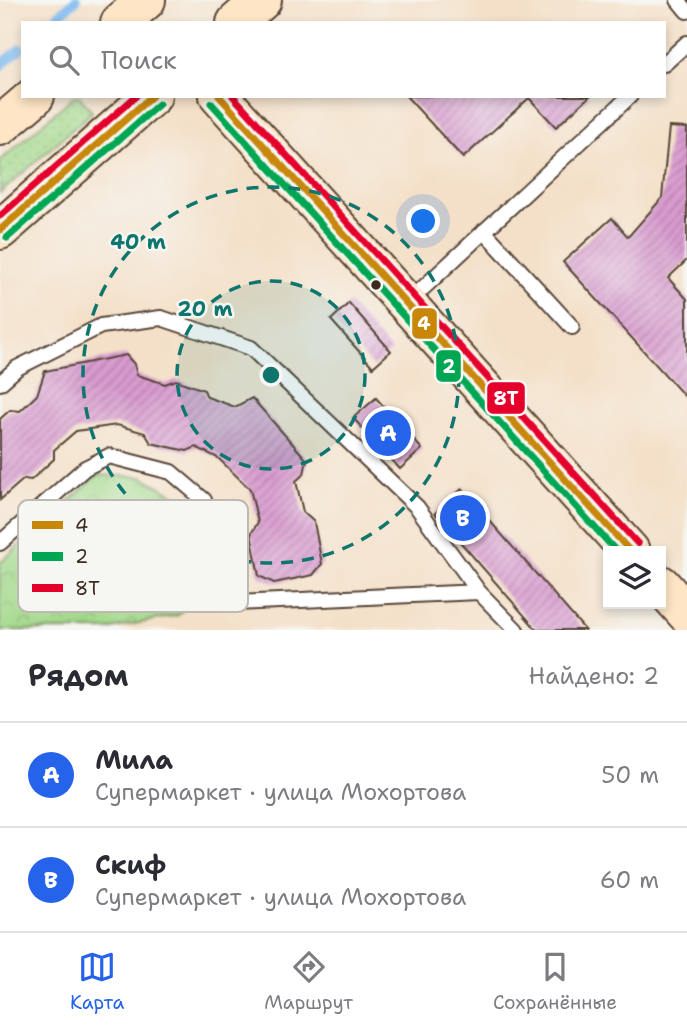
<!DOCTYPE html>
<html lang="ru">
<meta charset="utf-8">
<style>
body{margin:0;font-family:"Shantell Sans",sans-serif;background:#f7f7f7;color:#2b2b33}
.controls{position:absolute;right:21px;bottom:21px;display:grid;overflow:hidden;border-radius:0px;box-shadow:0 4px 10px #0003}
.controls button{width:63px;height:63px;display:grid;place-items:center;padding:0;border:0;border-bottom:2px solid #e1e1e2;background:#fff;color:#2b2b33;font:35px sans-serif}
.you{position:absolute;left:424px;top:222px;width:24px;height:24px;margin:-18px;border:5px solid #fff;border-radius:50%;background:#1a73e8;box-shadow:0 0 0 10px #1a73e833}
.badge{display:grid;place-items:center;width:46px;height:46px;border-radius:50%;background:#2563eb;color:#fff;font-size:23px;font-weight:700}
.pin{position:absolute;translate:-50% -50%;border:4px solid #fff;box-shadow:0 2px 7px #0006}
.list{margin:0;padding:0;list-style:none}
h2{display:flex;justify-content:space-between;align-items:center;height:91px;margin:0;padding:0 28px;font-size:30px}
h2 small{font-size:23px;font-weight:400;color:#7c7c81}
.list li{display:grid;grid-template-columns:46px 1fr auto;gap:21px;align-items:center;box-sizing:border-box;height:105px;padding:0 28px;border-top:2px solid #e1e1e2}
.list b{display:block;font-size:26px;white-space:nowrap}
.list p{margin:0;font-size:23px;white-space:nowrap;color:#7c7c81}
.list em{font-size:23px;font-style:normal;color:#7c7c81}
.icon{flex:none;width:38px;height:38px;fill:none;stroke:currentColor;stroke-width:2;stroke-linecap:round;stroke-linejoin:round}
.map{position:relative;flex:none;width:687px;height:630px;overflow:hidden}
.search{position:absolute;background:#fff;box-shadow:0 4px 10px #0003;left:21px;right:21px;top:21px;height:77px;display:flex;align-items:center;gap:18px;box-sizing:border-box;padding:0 24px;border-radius:0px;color:#7c7c81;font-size:26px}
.sheet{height:301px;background:#fff}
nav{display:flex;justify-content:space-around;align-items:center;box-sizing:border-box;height:98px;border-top:2px solid #e1e1e2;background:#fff;font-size:19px;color:#7c7c81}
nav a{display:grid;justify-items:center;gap:4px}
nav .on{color:#2563eb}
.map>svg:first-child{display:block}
.grass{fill:url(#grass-dots);stroke:#6e8154;stroke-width:2}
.park{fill:url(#park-crowns);stroke:#6e8154;stroke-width:2}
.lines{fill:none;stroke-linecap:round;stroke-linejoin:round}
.stream{stroke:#7cb9ef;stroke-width:10}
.building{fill:url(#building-hatch)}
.lane-casing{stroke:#574538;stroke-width:18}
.secondary-casing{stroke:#574538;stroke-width:42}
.lane{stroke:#fff;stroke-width:14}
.secondary{stroke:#fde5c5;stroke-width:38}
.bus-1-casing{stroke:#f6f6f2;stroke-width:12}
.bus-2-casing{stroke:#f6f6f2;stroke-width:12}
.bus-3-casing{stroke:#f6f6f2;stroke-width:12}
.bus-1{stroke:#c88708;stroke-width:7}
.bus-2{stroke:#00a651;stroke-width:7}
.bus-3{stroke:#e4002b;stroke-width:7}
.ring{fill:none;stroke:#0f766e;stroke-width:3.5;stroke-dasharray:12 9}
.bus-dot{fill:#3b2a1e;stroke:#f6f6f2;stroke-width:2.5}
.key{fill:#f6f6f2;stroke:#beb9b2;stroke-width:2}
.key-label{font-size:19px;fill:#3b2a1e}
.centre{fill:#0f766e;stroke:#f6f6f2;stroke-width:3.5}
.ring-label{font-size:21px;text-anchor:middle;font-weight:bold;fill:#0f766e;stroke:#f6f6f2;stroke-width:5;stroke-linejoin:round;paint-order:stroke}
.line-badge{stroke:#f6f6f2;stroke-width:2.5}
.badge-label{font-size:19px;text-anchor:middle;font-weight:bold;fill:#fff}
</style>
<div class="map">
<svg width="687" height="630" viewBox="0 0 687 630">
<defs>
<pattern id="grass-dots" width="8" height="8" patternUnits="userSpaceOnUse" patternTransform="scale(1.75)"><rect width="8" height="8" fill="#a2d889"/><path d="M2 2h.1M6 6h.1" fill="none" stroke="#8cba76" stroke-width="1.8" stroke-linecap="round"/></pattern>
<pattern id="park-crowns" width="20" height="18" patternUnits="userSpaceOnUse" patternTransform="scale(1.75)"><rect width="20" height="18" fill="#a2d889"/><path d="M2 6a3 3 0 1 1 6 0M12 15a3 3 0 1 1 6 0" fill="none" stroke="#8cba76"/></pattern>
<pattern id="building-hatch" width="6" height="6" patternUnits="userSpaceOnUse" patternTransform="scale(1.75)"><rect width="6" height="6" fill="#d99bd0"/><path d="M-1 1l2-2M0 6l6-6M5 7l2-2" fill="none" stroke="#b17fa8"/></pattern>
</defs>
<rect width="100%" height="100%" fill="#f6f6f2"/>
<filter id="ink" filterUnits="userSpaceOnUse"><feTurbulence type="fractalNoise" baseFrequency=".0143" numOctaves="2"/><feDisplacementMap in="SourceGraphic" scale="14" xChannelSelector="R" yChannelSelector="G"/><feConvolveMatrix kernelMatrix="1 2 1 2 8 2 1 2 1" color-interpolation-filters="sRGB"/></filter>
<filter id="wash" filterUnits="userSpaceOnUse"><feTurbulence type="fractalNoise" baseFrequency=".00686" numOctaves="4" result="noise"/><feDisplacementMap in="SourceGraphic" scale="28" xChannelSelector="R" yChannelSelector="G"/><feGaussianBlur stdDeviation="1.57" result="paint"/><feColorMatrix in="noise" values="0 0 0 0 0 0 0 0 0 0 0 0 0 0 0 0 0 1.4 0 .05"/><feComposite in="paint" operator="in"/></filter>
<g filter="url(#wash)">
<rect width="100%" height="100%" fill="#f4e0c8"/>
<path class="grass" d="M 74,96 L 79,96 L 92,112 L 0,193 L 0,161 Z"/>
<path class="park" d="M 98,475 L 142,477 L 186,501 L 209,584 L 178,615 L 106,630 L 0,630 L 0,563 Z"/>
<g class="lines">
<path class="stream" d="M 53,20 L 76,0
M 0,66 L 20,49"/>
</g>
<g id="blocks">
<path class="building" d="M 406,96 L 590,96 L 556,127 L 529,98 L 463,158 Z
M 669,127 L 687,128 L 687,260 L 668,278 L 687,299 L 687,399 L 563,262 L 612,218 L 628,237 L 662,198 Z
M 349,303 L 391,351 L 373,367 L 331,320 Z
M 126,355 L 134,364 L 137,375 L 165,384 L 176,380 L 204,390 L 207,397 L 235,407 L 252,398 L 307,460 L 304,474 L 296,481 L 303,512 L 314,522 L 322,564 L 313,575 L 274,583 L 259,576 L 251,534 L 258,522 L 250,489 L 218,458 L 196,447 L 187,451 L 151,443 L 145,433 L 117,425 L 76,431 L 54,450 L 54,459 L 31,480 L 24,479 L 0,500 L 0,419 L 10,410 L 20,411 L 37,395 L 45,371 Z
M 376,398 L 422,449 L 400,469 L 353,418 Z
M 462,489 L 585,630 L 537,630 L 435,513 Z"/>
</g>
</g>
<g filter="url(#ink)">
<use href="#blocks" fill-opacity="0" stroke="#574538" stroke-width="2"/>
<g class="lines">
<defs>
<path id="lane" d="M 678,0 L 687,11
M 664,64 L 687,43
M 484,231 L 572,327
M 407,303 L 630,96
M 0,383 L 17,368 L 101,326 L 161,318 L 251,348 L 417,507 L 479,592 L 516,630
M 0,543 L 85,468 L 109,456 L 171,472 L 204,500 L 235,603 L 479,592"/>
<path id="secondary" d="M 120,23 L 146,0
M 236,23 L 262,0
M 219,96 L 630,551
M 0,126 L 35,96
M 0,230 L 152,96
M 661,585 L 687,614"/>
</defs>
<use href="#lane" class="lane-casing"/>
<use href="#secondary" class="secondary-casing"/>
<use href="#lane" class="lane"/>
<use href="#secondary" class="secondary"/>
<defs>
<path id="bus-1" d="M 219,96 L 630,551
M 0,230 L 152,96"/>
<path id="bus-2" d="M 211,103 L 616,551
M 7,238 L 159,104"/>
<path id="bus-3" d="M 233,96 L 638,544
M 0,216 L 136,96"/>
</defs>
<use href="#bus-1" class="bus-1-casing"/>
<use href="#bus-2" class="bus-2-casing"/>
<use href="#bus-3" class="bus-3-casing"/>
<use href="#bus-1" class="bus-1"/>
<use href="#bus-2" class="bus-2"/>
<use href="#bus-3" class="bus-3"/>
</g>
</g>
<circle cx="271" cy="375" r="94" fill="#0f766e" fill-opacity=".12"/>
<g class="ring">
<circle cx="271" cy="375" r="94"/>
<circle cx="271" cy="375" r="188"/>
</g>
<circle class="bus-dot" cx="376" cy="285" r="6"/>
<rect x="18" y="500" width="230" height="112" rx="10" class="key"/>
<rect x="32" y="521" width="31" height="8" fill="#c88708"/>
<rect x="32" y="552" width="31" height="9" fill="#00a651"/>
<rect x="32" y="584" width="31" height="8" fill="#e4002b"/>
<g class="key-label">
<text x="75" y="532">4</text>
<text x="75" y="563">2</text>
<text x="75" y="595">8Т</text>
</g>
<circle cx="271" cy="375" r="10" class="centre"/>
<g class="ring-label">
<text x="138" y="249">40 m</text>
<text x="205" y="316">20 m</text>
</g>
<g class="line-badge">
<rect x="411" y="307" width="27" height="33" rx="7" fill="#c88708"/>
<rect x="435" y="349" width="27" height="34" rx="7" fill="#00a651"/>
<rect x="486" y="381" width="40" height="34" rx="7" fill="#e4002b"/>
</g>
<g class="badge-label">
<text x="424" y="330">4</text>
<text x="449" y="373">2</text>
<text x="506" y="405">8Т</text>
</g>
</svg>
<div class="controls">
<button><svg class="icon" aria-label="layers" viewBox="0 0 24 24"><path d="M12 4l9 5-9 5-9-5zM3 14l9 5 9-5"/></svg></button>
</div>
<div class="you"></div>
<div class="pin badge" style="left:388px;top:433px">A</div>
<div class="pin badge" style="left:463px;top:518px">B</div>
<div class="search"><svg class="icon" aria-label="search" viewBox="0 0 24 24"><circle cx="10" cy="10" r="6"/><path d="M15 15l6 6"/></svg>Поиск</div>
</div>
<section class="sheet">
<h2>Рядом<small>Найдено: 2</small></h2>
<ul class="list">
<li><span class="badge">A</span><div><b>Мила</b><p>Супермаркет · улица Мохортова</p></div><em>50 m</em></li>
<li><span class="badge">B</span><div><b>Скиф</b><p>Супермаркет · улица Мохортова</p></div><em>60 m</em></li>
</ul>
</section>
<nav>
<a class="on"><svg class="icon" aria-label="map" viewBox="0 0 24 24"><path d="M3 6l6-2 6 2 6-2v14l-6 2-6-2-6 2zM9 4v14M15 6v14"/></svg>Карта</a>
<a><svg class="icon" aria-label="directions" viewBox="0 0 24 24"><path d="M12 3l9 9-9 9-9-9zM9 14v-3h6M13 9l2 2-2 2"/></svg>Маршрут</a>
<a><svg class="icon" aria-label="saved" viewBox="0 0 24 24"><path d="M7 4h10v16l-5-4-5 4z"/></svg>Сохранённые</a>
</nav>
